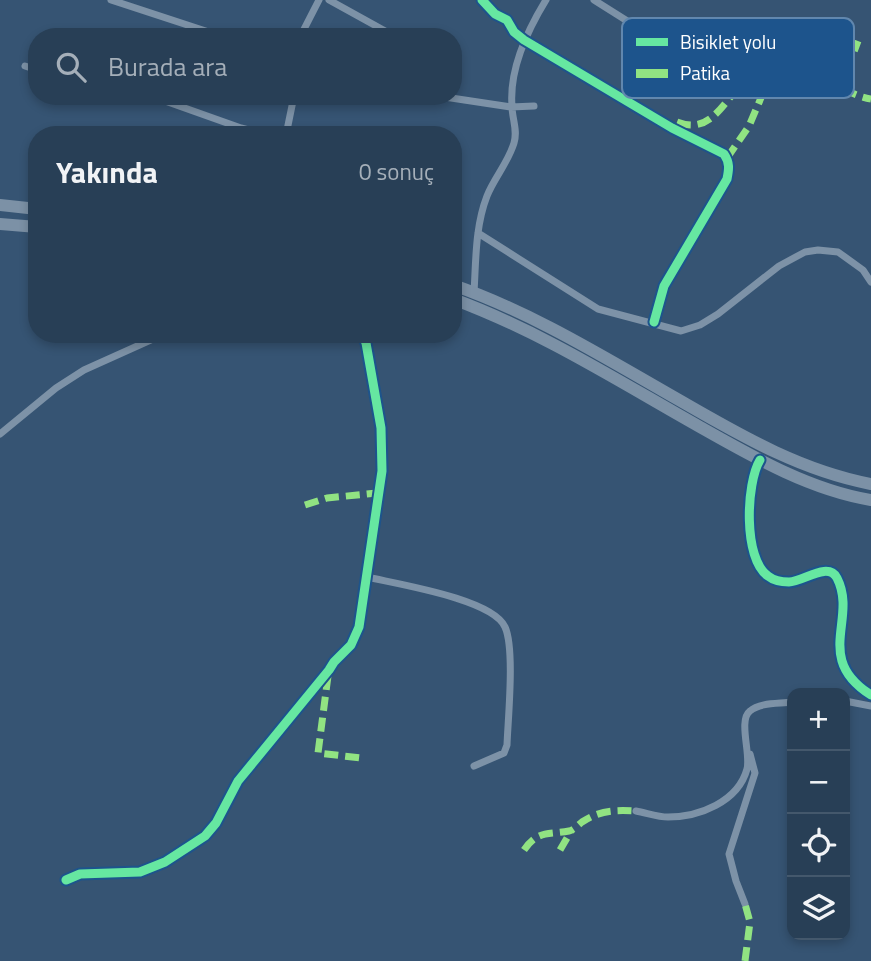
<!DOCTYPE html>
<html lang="tr">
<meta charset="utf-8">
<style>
body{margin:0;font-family:"Titillium Web",sans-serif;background:#344a60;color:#f1f3f6}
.controls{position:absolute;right:21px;bottom:21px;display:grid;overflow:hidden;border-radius:14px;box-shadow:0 4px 10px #0003}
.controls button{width:63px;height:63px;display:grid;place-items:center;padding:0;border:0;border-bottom:2px solid #44586c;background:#283f56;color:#f1f3f6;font:35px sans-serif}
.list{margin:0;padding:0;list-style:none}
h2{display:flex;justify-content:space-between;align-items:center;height:91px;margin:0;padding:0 28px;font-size:30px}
h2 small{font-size:23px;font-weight:400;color:#a5afb9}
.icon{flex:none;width:38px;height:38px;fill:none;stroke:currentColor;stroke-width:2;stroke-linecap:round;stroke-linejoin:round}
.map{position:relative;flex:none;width:871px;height:961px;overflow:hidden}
.search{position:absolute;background:#283f56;box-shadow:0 4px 10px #0003;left:28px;top:28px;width:434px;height:77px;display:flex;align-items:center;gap:18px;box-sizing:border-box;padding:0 24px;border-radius:28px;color:#a5afb9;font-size:26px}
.panel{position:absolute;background:#283f56;box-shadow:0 4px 10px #0003;left:28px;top:126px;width:434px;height:217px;border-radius:28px}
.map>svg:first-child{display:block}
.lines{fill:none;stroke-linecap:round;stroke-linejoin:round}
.minor{stroke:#7d92a7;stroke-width:7}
.trunk{stroke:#7c91a6;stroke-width:12}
.quiet{stroke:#91e382;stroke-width:7;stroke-dasharray:14 7;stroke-linecap:butt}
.cycleway-casing{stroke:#1d548c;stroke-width:13}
.cycleway{stroke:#66e7a1;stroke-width:9}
.key{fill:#1d548c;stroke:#6187ae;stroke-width:2}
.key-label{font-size:19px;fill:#fff}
</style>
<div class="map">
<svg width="871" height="961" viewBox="0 0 871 961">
<rect width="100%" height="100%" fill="#365473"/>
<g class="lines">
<path class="minor" d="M 111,0 L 224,37
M 329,0 L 396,37
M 482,0 L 495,14 L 507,20 L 514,32 L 524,40 L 672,128 L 724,154 C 730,163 729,169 727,179 L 664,286 L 654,322
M 594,0 L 686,58 L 715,70 L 739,87
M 300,37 L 319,0
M 25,66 L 37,70
M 151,96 L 241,128 L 268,135
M 438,96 L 511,107 L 534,106
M 286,135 L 294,96
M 478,233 L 598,309 L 681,331 L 700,325 L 718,314 L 779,266 L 805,252 L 818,250 L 838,252 L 863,270 L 871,282
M 474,292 C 476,261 475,227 487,196 C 494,178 508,163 514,143 C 518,130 512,119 512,106 C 509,69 527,31 546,0
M 0,434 L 56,388 L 84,370 L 164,334
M 760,460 C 746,483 743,559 768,576 C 773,580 782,582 789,582 C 803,582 828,561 837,578 C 858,619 813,658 871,695
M 367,577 C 397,584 493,599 505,627 C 515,649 508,718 507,745 L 504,753 L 474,766
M 845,701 L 871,706
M 636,811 C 647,813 658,817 668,817 C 699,817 738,802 747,769 C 751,754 738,720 750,711 C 760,702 780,704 792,702
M 66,880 L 80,874 L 140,872 L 165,862 L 205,836 L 216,823 L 238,781 L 329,670 L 334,662 L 351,645 L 359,627 L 382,471 L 381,428 L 366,343 L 362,334
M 745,904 L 736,881 L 729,854 L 755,773 L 750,754"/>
<path class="trunk" d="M 0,205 L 37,209
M 0,224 L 37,227
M 453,285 C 536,314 610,361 686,404 C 745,438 803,471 871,484
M 453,299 C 540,331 620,382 700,427 C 753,457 810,490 871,500"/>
<path class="quiet" d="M 835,87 L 843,81 L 858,41
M 677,122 C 708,134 720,108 739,87 C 772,93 778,70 800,72 C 824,74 846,95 871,99
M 727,158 L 749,126 L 766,86
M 305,505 L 327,498 L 377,493
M 328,676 L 318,753 L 361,758
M 524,850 C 538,830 548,835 569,831 C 574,830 578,825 582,822 C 600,810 615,810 636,811
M 560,850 L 571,831
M 745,961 L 750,922 L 745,904"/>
<defs>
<path id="cycleway" d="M 482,0 L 495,14 L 507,20 L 514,32 L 524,40 L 672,128 L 724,154 C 730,163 729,169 727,179 L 664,286 L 654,322
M 760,460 C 746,483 743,559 768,576 C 773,580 782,582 789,582 C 803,582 828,561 837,578 C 858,619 813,658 871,695
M 66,880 L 80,874 L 140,872 L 165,862 L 205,836 L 216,823 L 238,781 L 329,670 L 334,662 L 351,645 L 359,627 L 382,471 L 381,428 L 366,343 L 362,334"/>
</defs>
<use href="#cycleway" class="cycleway-casing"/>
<use href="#cycleway" class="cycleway"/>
</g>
<rect x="622" y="18" width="232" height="80" rx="10" class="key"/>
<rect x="636" y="38" width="32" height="8" fill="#66e7a1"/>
<rect x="636" y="69" width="32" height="9" fill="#91e382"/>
<g class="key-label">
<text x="680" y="49">Bisiklet yolu</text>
<text x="680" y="80">Patika</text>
</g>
</svg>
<div class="controls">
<button>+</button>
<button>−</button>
<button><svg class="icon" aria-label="locate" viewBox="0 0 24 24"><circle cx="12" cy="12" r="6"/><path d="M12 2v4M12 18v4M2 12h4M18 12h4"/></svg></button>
<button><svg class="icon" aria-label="layers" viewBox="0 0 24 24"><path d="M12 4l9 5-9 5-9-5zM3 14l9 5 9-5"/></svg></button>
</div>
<div class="search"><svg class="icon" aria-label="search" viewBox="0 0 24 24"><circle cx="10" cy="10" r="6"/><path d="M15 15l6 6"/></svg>Burada ara</div>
<section class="panel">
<h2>Yakında<small>0 sonuç</small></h2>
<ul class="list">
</ul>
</section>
</div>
